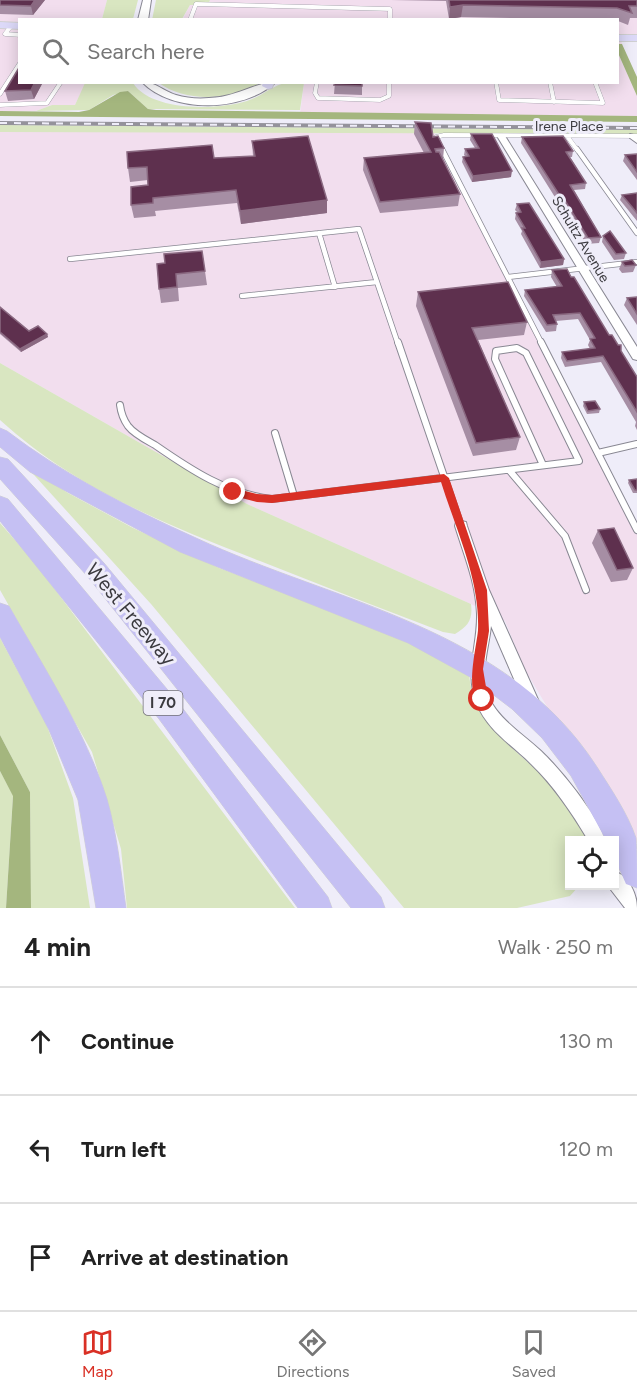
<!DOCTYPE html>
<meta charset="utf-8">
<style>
body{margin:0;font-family:Figtree,sans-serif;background:#f2f2f2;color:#222}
.controls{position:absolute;right:18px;bottom:18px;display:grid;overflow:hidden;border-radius:0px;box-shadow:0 3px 15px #0003}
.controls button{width:54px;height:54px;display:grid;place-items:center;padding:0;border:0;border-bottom:2px solid #e0e0e0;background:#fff;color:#222;font:30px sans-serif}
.stop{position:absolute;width:18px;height:18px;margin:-14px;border:4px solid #d93025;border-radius:50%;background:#fff}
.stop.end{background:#d93025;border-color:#fff;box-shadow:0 2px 6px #0008}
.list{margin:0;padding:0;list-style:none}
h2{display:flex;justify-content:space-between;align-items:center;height:78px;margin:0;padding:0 24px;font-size:26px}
h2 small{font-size:20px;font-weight:400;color:#767676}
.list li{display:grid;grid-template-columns:39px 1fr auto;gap:18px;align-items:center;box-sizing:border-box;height:108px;padding:0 24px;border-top:2px solid #e0e0e0}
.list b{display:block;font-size:22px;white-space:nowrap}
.list em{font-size:20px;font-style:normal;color:#767676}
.icon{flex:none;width:33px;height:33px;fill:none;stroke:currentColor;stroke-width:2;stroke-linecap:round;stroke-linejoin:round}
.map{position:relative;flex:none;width:637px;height:908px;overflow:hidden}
.search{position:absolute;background:#fff;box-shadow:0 3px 15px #0003;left:18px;right:18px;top:18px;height:66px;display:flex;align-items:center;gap:15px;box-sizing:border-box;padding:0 21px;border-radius:0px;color:#767676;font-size:22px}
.sheet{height:402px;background:#fff}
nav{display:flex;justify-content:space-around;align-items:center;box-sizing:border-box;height:84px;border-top:2px solid #e0e0e0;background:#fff;font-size:16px;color:#767676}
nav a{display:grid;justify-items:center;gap:3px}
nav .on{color:#d93025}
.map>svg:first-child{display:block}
.industrial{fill:#f2deee}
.green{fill:#d9e6c1}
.forest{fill:#a4b67e}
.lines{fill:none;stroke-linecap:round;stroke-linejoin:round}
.service-far2-casing{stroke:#898893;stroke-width:4.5}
.service-far1-casing{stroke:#898893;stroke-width:6}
.service-casing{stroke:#898893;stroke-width:8}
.minor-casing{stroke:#898893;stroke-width:2}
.secondary-casing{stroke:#898893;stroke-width:2}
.primary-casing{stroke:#d0d0d1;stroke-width:2}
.motorway-casing{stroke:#d0d0d1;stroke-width:1}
.service-far2{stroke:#fff;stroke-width:4}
.service-far1{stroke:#fff;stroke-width:4.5}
.service{stroke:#fff;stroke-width:6}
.minor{fill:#fff;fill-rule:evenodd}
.secondary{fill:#fff;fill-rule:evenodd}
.primary{fill:#dcd9f8;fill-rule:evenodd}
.motorway{fill:#c5c0f3;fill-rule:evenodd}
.rail-casing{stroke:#94929b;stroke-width:4}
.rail{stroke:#efedf9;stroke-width:2;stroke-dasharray:7;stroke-linecap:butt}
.wall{fill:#a68ea4}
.shaded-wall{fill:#8a6981}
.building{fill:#5e304e;stroke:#8a6981;stroke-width:1.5}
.route{fill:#d93025}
.labels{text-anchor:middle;stroke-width:6;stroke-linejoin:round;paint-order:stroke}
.far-street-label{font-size:14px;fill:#3b3a3f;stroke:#efedf9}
.shield{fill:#efedf9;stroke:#717077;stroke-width:1.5}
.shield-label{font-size:15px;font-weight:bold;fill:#3b3a3f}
.near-street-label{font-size:20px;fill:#3b3a3f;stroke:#efedf9}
</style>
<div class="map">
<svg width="637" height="908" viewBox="0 0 637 908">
<rect width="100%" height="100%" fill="#efedf9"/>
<path class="industrial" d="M 0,0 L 107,0 L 102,19 L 20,20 L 20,82 L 86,83 L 75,105 L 52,105 L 36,111 L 0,111 Z
M 210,0 L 637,0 L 637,41 L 621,41 L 622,44 L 618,44 L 618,20 L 182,20 L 190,5 L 208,5 Z
M 618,53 L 637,96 L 637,116 L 300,114 L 304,83 L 618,82 Z
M 0,132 L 434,132 L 637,534 L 637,843 L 625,819 L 552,715 L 524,668 L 505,621 L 471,604 L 247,504 L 0,363 Z"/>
<path class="green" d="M 107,0 L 138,0 L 133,19 L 102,19 Z
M 156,0 L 210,0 L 208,5 L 190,5 L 182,19 L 152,20 Z
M 85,83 L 133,83 C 152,112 217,110 247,101 C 260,97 274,85 285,83 C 290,81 298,83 304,83 L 300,110 L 148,109 L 128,91 L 113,95 L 89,110 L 36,111 L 52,105 L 75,105 Z
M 159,83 L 260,83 C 231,100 186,103 159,83 Z
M 0,125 L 637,130 L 637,134 L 0,132 Z
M 0,363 L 247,504 L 471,604 C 473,620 468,626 455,634 L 443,632 C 382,609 321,585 260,561 C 165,524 76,489 0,420 Z
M 25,465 L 68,493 L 133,528 L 219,568 L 427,647 L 469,673 C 472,725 520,751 552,785 C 566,800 576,822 587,839 L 570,840 L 570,886 L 579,886 L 570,896 L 517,908 L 404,908 L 151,604 Z
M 0,523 L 35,563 L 295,908 L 127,908 L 121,849 L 92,752 L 0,590 Z
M 0,638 L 47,726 L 73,798 L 90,908 L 31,908 L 30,792 L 0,735 Z
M 0,771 L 13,795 L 6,908 L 0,908 Z"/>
<path class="forest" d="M 618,44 L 622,44 L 637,77 L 637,96 L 618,53 Z
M 128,91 L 148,109 L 156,110 L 637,116 L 637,122 L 0,116 L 0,111 L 79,112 L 89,110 L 120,92 Z
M 0,735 L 30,792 L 31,908 L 6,908 L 13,796 L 0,771 Z"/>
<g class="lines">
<defs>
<path id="service-far2" d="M 190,20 L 196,4 L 390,9 L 390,20
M 11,26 L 5,34 L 20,35
M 317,82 L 315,93 L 318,98 L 380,100 L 389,96 L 389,82
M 496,82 L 499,100 L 603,103 L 595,82
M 550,82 L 554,102
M 0,94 L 20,63
M 0,105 L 47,103 L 61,82
M 567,136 L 578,151
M 443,151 L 436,137 L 444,135 L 637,136"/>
<path id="service-far1" d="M 442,149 L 542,344
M 577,149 L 637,233
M 319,233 L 335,287
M 70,259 L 359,229 L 398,344
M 508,277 L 637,262
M 242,296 L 377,282"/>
<path id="service" d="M 398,342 L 461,526
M 541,342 L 637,530
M 120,405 C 121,413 123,419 128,426 C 134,434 146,440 155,445 C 191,470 227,494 272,499 L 579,461 L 526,353 L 517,348 L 496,351 L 495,359 L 543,465
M 275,433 L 294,496
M 598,453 L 637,444
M 509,470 L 565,536 L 586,590"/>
<path id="minor" d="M 498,134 L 505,136 L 637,347 L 637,360 L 633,359 L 497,136 Z
M 630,134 L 637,136 L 637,143 L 630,138 Z
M 461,521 L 466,522 L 467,526 L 489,590 L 540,704 L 537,709 L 532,711 L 527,709 L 491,626 C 489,646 481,670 486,690 C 494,717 522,733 541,751 C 562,771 596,813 605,840 L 588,840 C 572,813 554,786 531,764 C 512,745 487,730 477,704 C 464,673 478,645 477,614 C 476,583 464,555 455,526 L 456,522 Z
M 614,871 C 629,876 637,894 637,908 L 625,908 L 608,886 L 614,886 Z"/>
<path id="secondary" d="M 143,0 L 151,0 L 148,20 L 138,20 Z
M 142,82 C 156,82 163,91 176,95 C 186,98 198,99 209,98 C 235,98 255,82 276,82 C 244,112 173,114 142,82 Z"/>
<path id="primary" d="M 0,22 L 20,23 L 20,29 L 0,28 Z
M 618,35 L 637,35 L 637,41 L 618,41 Z
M 263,82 L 274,82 L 272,88 L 268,89 L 262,86 Z"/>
<path id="motorway" d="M 0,428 L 7,431 C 63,474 131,509 196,538 C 336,603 507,627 597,767 C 611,789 628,814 636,838 C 637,852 637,873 637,888 L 626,884 L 614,857 L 614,840 L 606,840 L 571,776 L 542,738 L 512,709 L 470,677 L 408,643 L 180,552 L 30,472 L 0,447 Z
M 0,457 L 8,459 L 104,563 L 381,897 L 385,908 L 351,908 L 88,577 L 0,479 Z
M 0,496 L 8,499 L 177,701 L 328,897 L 332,908 L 298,908 L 159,719 L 0,521 Z
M 0,603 L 9,606 C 44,668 85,730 107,799 C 117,834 121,872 126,908 L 96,908 L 78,800 L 49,730 L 0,637 Z"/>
</defs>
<use href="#service-far2" class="service-far2-casing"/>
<use href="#service-far1" class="service-far1-casing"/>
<use href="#service" class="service-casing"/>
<use href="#minor" class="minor-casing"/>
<use href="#secondary" class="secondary-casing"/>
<use href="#primary" class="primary-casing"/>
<use href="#motorway" class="motorway-casing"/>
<use href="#service-far2" class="service-far2"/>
<use href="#service-far1" class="service-far1"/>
<use href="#service" class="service"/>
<use href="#minor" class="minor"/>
<use href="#secondary" class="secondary"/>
<use href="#primary" class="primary"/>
<use href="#motorway" class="motorway"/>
<defs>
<path id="rail" d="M 0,123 L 637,128"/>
</defs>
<use href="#rail" class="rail-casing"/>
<use href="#rail" class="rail"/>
</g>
<path class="wall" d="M 0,0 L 45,0 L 33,15 L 0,14 Z
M 391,0 L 637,0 L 637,18 L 630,18 L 628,25 L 618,21 L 618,20 L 461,17 L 449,19 L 446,1 Z
M 43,82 L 34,99 L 8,101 L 5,91 Z
M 335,82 L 362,82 L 362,95 L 334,94 Z
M 420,82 L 454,82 L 454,84 Z
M 415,122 L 433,137 L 444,148 L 443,159 L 460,194 L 458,206 L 380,213 L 363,170 L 364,158 L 424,153 L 414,134 Z
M 471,134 L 511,177 L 472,182 L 462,162 L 463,157 L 465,156 L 464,155 L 465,149 L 475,148 L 470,140 Z
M 522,137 L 573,151 L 572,157 L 570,157 L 586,183 L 585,189 L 574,190 L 601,237 L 599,243 L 586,244 L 562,203 L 558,202 L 521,143 Z
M 252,141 L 327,200 L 327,213 L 241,224 L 237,203 L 155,211 L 156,216 L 134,218 L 131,205 L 148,185 L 148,180 L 130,182 L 128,168 L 214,158 L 253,156 Z
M 637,154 L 637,180 L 623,161 L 625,155 Z
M 637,193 L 637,221 L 620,200 L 622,195 Z
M 517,204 L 564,259 L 563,265 L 540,268 L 521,234 L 522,231 L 515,219 L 516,213 L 517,212 L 515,210 Z
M 603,236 L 626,253 L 624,259 L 614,260 L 602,242 Z
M 202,251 L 207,285 L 178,288 L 179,301 L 161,303 L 159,289 L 165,263 Z
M 622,262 L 636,265 L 633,272 L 622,273 L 619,269 Z
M 552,270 L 571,277 L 609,335 L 621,351 L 637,377 L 637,430 L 635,426 L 636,422 L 601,362 L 565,367 L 561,358 L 562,352 L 590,349 L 588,345 L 590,340 L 578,319 L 556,321 L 557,324 L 556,331 L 546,332 L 524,296 L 525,290 L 557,287 L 551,277 Z
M 418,292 L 527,322 L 524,335 L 478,340 L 520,437 L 516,450 L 473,456 L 416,306 Z
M 637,297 L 637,325 L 624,305 L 627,298 Z
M 0,307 L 29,331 L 47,334 L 48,337 L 21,352 L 0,334 Z
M 584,402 L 600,409 L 599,413 L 587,414 L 583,406 Z
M 637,479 L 637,493 L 633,493 L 628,483 L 629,480 Z
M 598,530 L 633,568 L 627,580 L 611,582 L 592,543 Z"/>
<path class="shaded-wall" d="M 35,0 L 45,0 L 33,15 L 31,6 Z
M 463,5 L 461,17 L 449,19 L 450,7 Z
M 35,82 L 43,82 L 34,99 L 31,90 Z
M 512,171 L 511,177 L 472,182 L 473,176 Z
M 327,200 L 327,213 L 241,224 L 240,211 Z
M 564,259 L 563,265 L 540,268 L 541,262 Z
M 47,334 L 48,337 L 21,352 L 20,349 Z"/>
<path class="building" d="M 0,0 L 35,0 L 31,6 L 0,5 Z
M 449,0 L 637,0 L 637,6 L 629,6 L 632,13 L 617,8 L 463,5 L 450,7 Z
M 20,66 L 20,82 L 35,82 L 31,90 L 5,91 Z
M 335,82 L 362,82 L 362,86 L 334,85 Z
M 415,122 L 431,123 L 433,137 L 438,136 L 444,148 L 435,149 L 436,152 L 439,152 L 460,194 L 380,202 L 364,158 L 431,152 Z
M 471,134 L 492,134 L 512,171 L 473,176 L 463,157 L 469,156 L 465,149 L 479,148 Z
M 308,136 L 327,200 L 240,211 L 236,190 L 153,198 L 153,203 L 131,205 L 131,187 L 148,185 L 147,167 L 128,168 L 127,152 L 212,145 L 214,158 L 255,156 L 252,141 Z
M 563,136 L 573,151 L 566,152 L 586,183 L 570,185 L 601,237 L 588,238 L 563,197 L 560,196 L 522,137 Z
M 637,154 L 637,172 L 625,155 Z
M 637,193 L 637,213 L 622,195 Z
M 529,203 L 564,259 L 541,262 L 522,228 L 525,228 L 516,213 L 521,212 L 517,204 Z
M 610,231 L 626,253 L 616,254 L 603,236 Z
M 202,251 L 205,271 L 176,274 L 177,287 L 159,289 L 157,264 L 165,263 L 164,254 Z
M 632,260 L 636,265 L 625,266 L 622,262 Z
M 567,269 L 571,277 L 574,277 L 609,335 L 612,335 L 618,345 L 621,345 L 621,351 L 637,377 L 637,412 L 603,356 L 567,361 L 562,352 L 595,348 L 590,339 L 595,338 L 580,313 L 553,315 L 557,324 L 547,325 L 525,290 L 562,286 L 552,270 Z
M 508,282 L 527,322 L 472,328 L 520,437 L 476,443 L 418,292 Z
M 637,297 L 637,314 L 627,298 Z
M 0,307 L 29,331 L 38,326 L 47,334 L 20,349 L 0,332 Z
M 595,401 L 600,409 L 588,411 L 584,402 Z
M 637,479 L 637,490 L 635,490 L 629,480 Z
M 614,528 L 633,568 L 617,570 L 598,530 Z"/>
<path class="route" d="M 444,474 L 449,478 L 487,590 L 489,631 L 483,669 L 488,699 L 482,705 C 463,698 477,645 478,630 C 480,579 456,530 441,482 L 272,503 L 257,502 L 230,495 L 228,492 L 233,488 L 257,494 L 272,495 Z"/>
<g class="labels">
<g class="far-street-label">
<text x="569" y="131">Irene Place</text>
<text transform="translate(581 239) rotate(59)" y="5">Schultz Avenue</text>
</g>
<rect class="shield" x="143.5" y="691" width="39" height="24" rx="4.5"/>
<g class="shield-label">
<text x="163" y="708">I 70</text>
</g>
<g class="near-street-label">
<text transform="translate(131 614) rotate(50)" y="7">West Freeway</text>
</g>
</g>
</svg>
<div class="controls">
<button><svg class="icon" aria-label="locate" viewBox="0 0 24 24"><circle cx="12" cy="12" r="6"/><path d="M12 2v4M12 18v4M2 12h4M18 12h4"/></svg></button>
</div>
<div class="stop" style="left:482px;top:699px"></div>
<div class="stop end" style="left:233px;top:492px"></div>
<div class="search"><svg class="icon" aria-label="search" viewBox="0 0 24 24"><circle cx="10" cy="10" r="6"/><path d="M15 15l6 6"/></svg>Search here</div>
</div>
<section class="sheet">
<h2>4 min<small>Walk · 250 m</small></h2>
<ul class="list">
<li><svg class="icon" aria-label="ahead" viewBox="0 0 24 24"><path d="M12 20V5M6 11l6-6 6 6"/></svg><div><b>Continue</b></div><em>130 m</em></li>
<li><svg class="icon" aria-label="left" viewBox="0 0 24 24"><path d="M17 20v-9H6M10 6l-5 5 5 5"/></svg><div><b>Turn left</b></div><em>120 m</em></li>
<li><svg class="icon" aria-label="arrive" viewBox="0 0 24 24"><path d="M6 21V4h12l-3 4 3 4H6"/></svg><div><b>Arrive at destination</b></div></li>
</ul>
</section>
<nav>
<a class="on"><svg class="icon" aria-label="map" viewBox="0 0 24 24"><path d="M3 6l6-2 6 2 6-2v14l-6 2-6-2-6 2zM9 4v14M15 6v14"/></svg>Map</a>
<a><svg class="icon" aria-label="directions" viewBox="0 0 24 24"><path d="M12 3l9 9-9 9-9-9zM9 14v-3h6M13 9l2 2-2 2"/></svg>Directions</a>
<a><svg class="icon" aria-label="saved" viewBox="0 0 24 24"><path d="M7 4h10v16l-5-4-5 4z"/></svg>Saved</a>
</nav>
